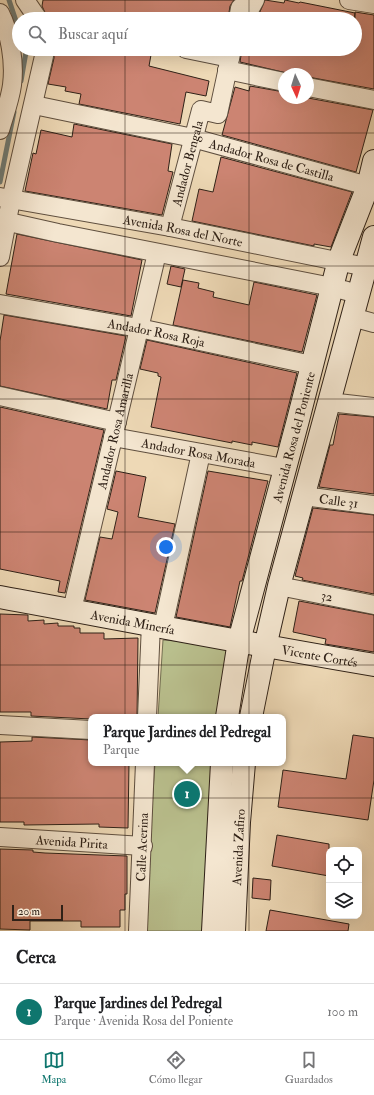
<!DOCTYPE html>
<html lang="es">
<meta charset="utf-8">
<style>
body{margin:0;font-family:"IM FELL Double Pica",serif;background:#f6f6f6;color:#202124}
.controls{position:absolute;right:12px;bottom:12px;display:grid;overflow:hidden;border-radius:8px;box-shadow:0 4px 16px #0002}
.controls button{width:36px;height:36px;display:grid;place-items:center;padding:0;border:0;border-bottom:1px solid #e0e0e0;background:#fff;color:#202124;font:20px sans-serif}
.compass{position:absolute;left:278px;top:68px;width:36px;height:36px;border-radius:50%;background:#fff;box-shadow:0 4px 16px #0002;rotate:176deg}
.scale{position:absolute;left:12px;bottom:10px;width:51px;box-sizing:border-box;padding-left:4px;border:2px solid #2f2117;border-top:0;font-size:11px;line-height:14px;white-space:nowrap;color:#2f2117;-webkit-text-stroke:3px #f4e6d0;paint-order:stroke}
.you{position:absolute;left:166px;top:547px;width:14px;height:14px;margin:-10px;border:3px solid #fff;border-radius:50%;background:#1a73e8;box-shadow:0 0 0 6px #1a73e833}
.badge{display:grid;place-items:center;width:26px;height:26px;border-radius:50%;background:#0f766e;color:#fff;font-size:13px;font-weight:700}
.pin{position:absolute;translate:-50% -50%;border:2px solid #fff;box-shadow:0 1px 4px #0006}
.popup{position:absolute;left:88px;top:714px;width:198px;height:52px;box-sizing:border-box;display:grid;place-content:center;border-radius:8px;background:#fff;filter:drop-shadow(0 1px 3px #0005);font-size:13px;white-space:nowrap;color:#757577}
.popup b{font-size:15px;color:#202124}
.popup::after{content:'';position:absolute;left:50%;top:100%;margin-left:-8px;border:8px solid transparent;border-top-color:#fff}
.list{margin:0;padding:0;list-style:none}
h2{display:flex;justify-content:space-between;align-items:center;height:52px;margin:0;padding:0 16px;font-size:17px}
h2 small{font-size:13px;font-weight:400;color:#757577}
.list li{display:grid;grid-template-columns:26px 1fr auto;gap:12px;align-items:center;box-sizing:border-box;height:56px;padding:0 16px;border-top:1px solid #e0e0e0}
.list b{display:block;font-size:15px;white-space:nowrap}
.list p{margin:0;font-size:13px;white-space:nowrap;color:#757577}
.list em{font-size:13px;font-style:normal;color:#757577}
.icon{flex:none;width:22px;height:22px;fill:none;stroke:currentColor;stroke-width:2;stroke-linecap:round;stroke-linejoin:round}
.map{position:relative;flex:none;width:374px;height:931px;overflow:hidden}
.search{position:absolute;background:#fff;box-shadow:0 4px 16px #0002;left:12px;right:12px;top:12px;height:44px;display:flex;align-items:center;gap:10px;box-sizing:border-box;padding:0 14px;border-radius:22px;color:#757577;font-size:15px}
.sheet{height:108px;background:#fff}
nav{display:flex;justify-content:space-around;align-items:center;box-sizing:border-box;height:56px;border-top:1px solid #e0e0e0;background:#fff;font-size:11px;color:#757577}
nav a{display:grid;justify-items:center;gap:2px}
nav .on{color:#0f766e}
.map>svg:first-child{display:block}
.green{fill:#b9bf8d;stroke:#747052}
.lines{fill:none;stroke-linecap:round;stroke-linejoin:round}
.stream{stroke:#707c76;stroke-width:5}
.building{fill:#cc8472;stroke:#2f2117}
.street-casing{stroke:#5f4f3f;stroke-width:20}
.secondary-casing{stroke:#2f2117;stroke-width:24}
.street{stroke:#f4e6d0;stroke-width:18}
.secondary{stroke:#f4e6d0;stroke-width:22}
.grid{fill:none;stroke:#2f2117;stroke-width:1;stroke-opacity:0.55}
.labels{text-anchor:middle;stroke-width:3.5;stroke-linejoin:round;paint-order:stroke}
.street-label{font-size:13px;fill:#2f2117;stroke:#f4e6d0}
</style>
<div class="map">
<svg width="374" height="931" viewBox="0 0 374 931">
<rect width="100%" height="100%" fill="#eed9b6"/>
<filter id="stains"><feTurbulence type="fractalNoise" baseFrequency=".005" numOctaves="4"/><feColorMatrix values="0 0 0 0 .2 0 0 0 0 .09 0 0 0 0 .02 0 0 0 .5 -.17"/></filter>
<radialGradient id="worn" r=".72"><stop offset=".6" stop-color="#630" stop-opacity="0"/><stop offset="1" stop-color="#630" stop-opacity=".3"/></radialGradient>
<path class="green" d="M 163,640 L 230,645 L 226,717 L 158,717 Z
M 155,763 L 223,763 L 212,931 L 144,931 Z"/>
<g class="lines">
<path class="stream" d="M 9,0 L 19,30
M 21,81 L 26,52 L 25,49
M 0,182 L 14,112"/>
</g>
<path class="building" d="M 43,0 L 234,0 L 230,6 L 228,19 L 48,19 L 42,6 Z
M 265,0 L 284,3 L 285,0 L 299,3 L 300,2 L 355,13 L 354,19 L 252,19 L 259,14 Z
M 355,12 L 374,15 L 374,89 L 308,77 L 308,74 L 291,74 L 240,62 L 242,49 L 355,49 Z
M 54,49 L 126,49 L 151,55 L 149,66 L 209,81 L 206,96 L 186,92 L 180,124 L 79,104 L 81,94 L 65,91 L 66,87 L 48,84 L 54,58 Z
M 250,86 L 284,92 L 284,98 L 308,98 L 373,110 L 356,172 L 222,135 L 235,87 L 249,91 Z
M 74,124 L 172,144 L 168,171 L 173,172 L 162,215 L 25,191 L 33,153 L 36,154 L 41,130 L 72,137 Z
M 221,157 L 352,192 L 331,247 L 314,244 L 314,246 L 192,221 L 199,189 L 213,192 Z
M 17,234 L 142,260 L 131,316 L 6,294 Z
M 171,266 L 185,269 L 181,287 L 167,284 Z
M 183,280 L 199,283 L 198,288 L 214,292 L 213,297 L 249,305 L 254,282 L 317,295 L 302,352 L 173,325 Z
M 4,315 L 126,336 L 116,380 L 112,380 L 107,409 L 0,386 L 0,341 Z
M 147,340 L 297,373 L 278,447 L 252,442 L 252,445 L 232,441 L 232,443 L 151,427 L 161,377 L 158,376 L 158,373 L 140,369 Z
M 0,407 L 104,430 L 65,593 L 58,592 L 60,581 L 0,569 Z
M 339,414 L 374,417 L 374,494 L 319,487 L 330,445 L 333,445 Z
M 116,471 L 146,477 L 138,517 L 175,524 L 155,613 L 85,600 L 100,537 L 112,539 L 118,512 L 107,509 Z
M 208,471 L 268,481 L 242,581 L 240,581 L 230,627 L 176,617 Z
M 313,508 L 374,515 L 374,594 L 302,580 L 303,578 L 295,576 Z
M 299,601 L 374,615 L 374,652 L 325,644 L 326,639 L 293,632 Z
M 0,614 L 28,615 L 28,621 L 44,620 L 44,624 L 58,623 L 58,626 L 74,626 L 74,628 L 80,628 L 80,633 L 104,633 L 104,639 L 138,638 L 137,717 L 91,717 L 91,719 L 31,716 L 31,712 L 0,712 Z
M 353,735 L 374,738 L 374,780 L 368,820 L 278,807 L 283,770 L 346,779 Z
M 32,737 L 91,740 L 91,763 L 129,763 L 128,828 L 99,827 L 99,824 L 24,825 L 24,822 L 0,822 L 0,742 L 32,741 Z
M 277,835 L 329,844 L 329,876 L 272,866 Z
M 0,849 L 33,850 L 33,852 L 45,853 L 127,856 L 127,894 L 125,894 L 125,910 L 120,910 L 120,927 L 81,927 L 81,921 L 30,921 L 30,930 L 0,929 Z
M 253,878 L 271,880 L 270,900 L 252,898 Z
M 270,910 L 349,924 L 348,931 L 266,931 Z"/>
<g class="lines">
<defs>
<g id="street">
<path d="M 25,0 L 38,19"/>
<path d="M 349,0 L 374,4"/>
<path d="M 0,13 C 10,33 15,62 12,85 C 10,100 4,116 0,130"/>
<path d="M 238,19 L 240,8 L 250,9 L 255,0"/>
<path d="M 186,49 L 230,58"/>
<path d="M 227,70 L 284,82"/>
<path d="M 308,87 L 374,100"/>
<path id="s1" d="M 34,105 L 193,138 L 368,186"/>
<path id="s2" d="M 0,197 L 170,227 L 366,267"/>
<path d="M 0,220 L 58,233 L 332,287 L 358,294"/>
<path id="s3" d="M 170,227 L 201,110 L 218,114 L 232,49"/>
<path d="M 0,257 L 11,200 L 44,56 L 43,49"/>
<path id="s4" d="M 0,304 L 139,328 L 312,365"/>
<path d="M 352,317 L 374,323"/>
<path d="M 0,396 L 117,422"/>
<path d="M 329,402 L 374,407"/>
<path id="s5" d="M 113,437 L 284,468"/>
<path id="s6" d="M 303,496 L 374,505"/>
<path id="s7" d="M 279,586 L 374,605"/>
<path id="s8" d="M 72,610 L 157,253"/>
<path d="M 163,627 L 201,453"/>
<path d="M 147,717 L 151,624"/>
<path d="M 0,725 L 91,730"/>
<path id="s9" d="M 0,837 L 143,846"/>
<path id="s10" d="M 138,931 L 145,763"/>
</g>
<g id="secondary">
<path id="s11" d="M 0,597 C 125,620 249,644 374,665"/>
<path id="s12" d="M 227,717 L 239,641 L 298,420 L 339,260 L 368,186 L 374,161"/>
<path d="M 251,717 L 265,647 L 279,586 L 374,237"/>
<path d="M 213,931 L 222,763"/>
<path id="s13" d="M 234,931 L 239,822 L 244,763"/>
</g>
</defs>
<use href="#street" class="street-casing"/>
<use href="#secondary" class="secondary-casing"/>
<use href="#street" class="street"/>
<use href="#secondary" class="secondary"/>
</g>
<path class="grid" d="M 125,0 L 125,19M 249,0 L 249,19M 125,49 L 125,931M 249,49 L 249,931M 0,133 L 374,133M 0,266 L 374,266M 0,399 L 374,399M 0,532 L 374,532M 0,665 L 374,665M 0,798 L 374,798"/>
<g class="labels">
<g class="street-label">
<text dy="5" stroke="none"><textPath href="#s1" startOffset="244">Andador Rosa de Castilla</textPath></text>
<text dy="5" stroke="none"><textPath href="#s3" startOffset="66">Andador Bengala</textPath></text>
<text dy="5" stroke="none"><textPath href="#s2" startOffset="186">Avenida Rosa del Norte</textPath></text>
<text dy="5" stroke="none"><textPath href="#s4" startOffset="159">Andador Rosa Roja</textPath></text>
<text dy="5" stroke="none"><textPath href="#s8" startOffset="184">Andador Rosa Amarilla</textPath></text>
<text dy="5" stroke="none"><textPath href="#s12" startOffset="288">Avenida Rosa del Poniente</textPath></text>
<text dy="5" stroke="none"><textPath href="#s5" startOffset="87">Andador Rosa Morada</textPath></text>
<text dy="5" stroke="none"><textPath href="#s6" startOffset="36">Calle 31</textPath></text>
<text dy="5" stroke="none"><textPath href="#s7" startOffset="49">32</textPath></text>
<text dy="5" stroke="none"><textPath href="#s11" startOffset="135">Avenida Minería</textPath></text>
<text dy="5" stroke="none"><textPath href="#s11" startOffset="325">Vicente Cortés</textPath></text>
<text dy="5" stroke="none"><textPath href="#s9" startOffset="72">Avenida Pirita</textPath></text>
<text dy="5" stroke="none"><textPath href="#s10" startOffset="84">Calle Acerina</textPath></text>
<text dy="5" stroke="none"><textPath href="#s13" startOffset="84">Avenida Zafiro</textPath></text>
</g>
</g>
<rect width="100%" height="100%" filter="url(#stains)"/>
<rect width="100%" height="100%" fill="url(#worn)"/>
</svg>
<div class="controls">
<button><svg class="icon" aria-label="locate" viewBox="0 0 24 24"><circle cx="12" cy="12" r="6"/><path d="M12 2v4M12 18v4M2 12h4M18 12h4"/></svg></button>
<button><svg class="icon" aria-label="layers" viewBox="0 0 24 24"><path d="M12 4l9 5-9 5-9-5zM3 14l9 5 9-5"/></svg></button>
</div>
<svg class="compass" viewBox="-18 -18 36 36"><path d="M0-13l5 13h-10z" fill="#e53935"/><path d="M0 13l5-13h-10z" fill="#757577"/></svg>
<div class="scale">20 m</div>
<div class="you"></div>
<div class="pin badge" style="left:187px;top:794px">1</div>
<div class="popup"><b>Parque Jardines del Pedregal</b>Parque</div>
<div class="search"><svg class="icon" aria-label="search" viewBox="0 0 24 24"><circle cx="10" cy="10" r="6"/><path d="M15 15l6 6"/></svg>Buscar aquí</div>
</div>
<section class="sheet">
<h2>Cerca<small></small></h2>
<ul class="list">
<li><span class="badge">1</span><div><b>Parque Jardines del Pedregal</b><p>Parque · Avenida Rosa del Poniente</p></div><em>100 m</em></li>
</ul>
</section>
<nav>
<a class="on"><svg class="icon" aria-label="map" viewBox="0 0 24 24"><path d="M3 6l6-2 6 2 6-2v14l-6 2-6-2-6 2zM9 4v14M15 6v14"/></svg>Mapa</a>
<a><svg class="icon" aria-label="directions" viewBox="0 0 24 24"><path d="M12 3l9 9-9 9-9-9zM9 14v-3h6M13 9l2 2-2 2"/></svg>Cómo llegar</a>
<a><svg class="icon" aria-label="saved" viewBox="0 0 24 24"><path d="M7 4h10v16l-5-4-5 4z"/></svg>Guardados</a>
</nav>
